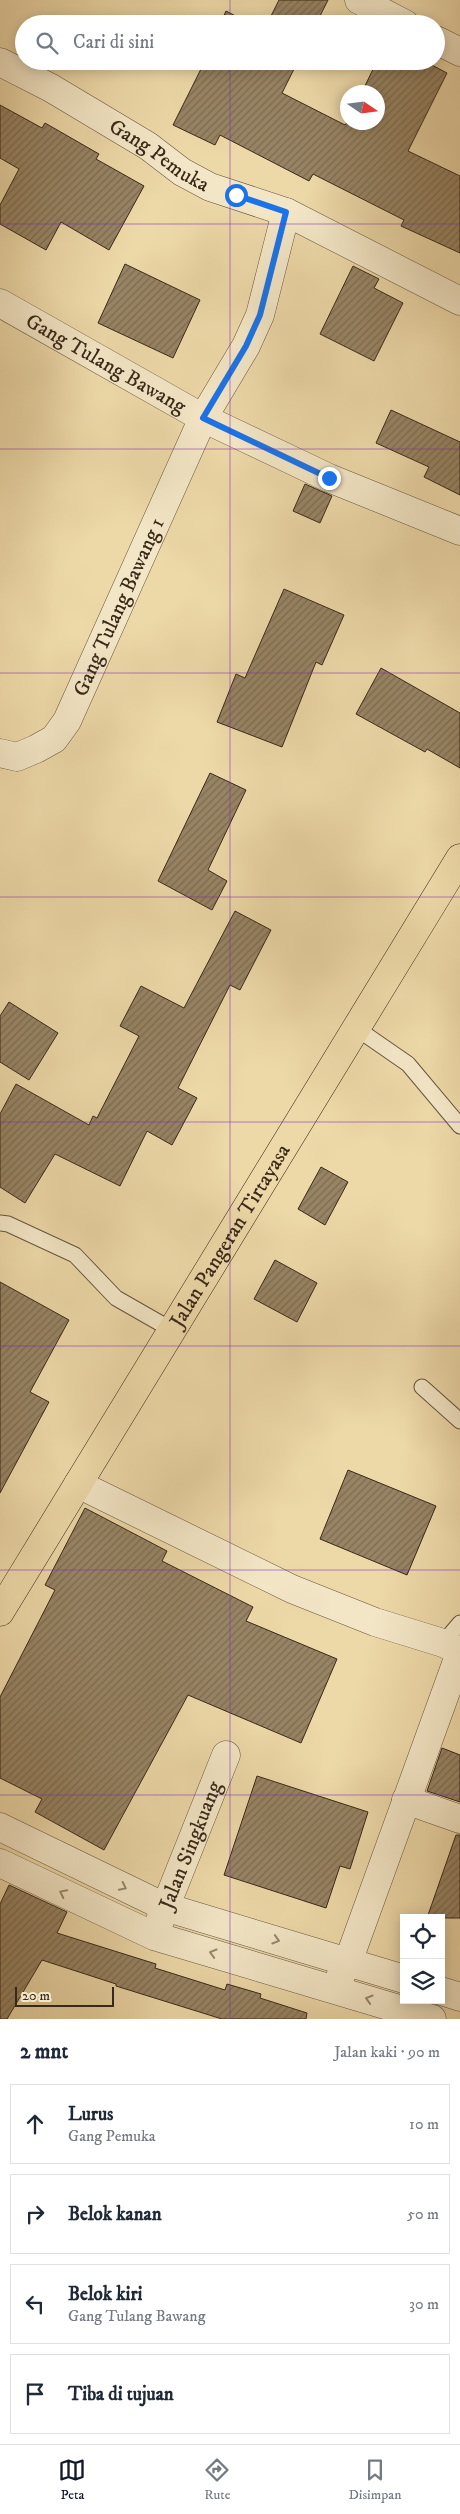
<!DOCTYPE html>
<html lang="id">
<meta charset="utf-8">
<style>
body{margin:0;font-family:"IM FELL DW Pica",serif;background:#f6f6f7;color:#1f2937}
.controls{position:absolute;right:15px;bottom:15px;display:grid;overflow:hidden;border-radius:0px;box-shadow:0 2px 12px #0003}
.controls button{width:45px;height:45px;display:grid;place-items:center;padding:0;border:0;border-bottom:1px solid #e0e1e3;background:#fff;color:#1f2937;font:25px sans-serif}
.compass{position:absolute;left:340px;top:85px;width:45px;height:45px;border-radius:50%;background:#fff;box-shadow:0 2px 12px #0003;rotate:103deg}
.scale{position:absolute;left:15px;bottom:12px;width:99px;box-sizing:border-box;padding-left:5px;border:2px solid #39291a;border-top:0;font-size:14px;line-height:18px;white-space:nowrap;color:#39291a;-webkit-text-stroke:4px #f3e6c6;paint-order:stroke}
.stop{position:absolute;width:15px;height:15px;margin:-11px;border:4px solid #1a73e8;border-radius:50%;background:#fff}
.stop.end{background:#1a73e8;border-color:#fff;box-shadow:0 1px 5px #0008}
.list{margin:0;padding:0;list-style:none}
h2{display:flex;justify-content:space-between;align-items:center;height:65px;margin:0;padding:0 20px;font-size:21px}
h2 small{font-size:16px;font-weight:400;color:#747a83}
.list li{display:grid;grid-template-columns:32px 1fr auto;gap:15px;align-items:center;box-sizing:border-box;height:80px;margin:0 10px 10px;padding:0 10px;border:1px solid #e0e1e3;border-radius:0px}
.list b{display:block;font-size:19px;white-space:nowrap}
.list p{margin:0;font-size:16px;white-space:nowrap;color:#747a83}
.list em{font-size:16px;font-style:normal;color:#747a83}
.icon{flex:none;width:28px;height:28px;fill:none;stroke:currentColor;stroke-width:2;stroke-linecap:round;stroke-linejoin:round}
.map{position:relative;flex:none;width:460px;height:2019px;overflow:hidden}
.search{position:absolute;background:#fff;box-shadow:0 2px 12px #0003;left:15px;right:15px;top:15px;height:55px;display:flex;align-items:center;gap:12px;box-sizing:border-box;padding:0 18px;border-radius:28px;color:#747a83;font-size:19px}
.sheet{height:425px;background:#fff}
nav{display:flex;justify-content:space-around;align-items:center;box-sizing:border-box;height:70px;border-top:1px solid #e0e1e3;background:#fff;font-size:14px;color:#747a83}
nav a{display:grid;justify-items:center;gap:2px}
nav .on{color:#111827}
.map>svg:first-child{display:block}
.building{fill:url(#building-hatch);stroke:#39291a}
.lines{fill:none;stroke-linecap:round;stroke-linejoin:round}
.lane-casing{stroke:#66553e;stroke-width:17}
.street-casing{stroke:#66553e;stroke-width:29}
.primary-casing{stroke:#39291a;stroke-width:29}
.lane{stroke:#f3e6c6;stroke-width:15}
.street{stroke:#f3e6c6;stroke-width:28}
.primary{stroke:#edd8a8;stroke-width:28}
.oneway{stroke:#968870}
.route{stroke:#1a73e8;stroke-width:6}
.grid{fill:none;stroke:#7b2cbf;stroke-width:1;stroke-opacity:0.55}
.labels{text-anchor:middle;stroke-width:4;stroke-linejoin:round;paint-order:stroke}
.street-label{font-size:21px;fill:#39291a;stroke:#f3e6c6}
</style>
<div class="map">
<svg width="460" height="2019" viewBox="0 0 460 2019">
<defs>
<pattern id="building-hatch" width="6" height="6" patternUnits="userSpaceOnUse" patternTransform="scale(1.25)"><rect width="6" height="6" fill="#978464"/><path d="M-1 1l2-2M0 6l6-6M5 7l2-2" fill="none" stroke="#7c6c52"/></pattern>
</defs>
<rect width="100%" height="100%" fill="#edd8a8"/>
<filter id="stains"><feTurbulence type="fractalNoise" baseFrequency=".004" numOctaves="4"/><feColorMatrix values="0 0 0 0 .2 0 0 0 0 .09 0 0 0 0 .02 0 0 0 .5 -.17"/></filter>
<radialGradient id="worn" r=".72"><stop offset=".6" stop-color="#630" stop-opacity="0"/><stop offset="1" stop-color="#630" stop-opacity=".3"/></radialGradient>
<path class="building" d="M 279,0 L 328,0 L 316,24 L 267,24 Z
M 226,11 L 251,24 L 220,24 Z
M 205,61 L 298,61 L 282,93 L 345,125 L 348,121 L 348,122 L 378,122 L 378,92 L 362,92 L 377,61 L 424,61 L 447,73 L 408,151 L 460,176 L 460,253 L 401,226 L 404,220 L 313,174 L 309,181 L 220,135 L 215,145 L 173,125 Z
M 0,105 L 42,128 L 45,123 L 99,154 L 96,159 L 144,186 L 109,250 L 61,222 L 46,250 L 0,224 L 0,205 L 19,169 L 0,158 Z
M 125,264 L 200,300 L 173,358 L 98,323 Z
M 353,266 L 379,279 L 374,288 L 403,303 L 374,361 L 320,334 Z
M 391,410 L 460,442 L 460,495 L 424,477 L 429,467 L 376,443 Z
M 305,484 L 332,496 L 320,523 L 293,511 Z
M 284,589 L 344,615 L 322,665 L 316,662 L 282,747 L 217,722 L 236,674 L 245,678 Z
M 381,668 L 460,713 L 460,768 L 427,749 L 425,752 L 356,714 Z
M 210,773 L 246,790 L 208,870 L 227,881 L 212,910 L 158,881 Z
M 235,911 L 271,930 L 240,990 L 230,985 L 178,1088 L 197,1098 L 172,1145 L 147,1131 L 120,1186 L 55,1154 L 25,1203 L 0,1187 L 0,1114 L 16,1084 L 89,1125 L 93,1116 L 97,1118 L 139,1036 L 120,1026 L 141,986 L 184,1008 Z
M 9,1002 L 58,1033 L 29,1080 L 0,1062 L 0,1016 Z
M 321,1167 L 348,1182 L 325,1225 L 298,1209 Z
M 275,1260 L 317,1283 L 297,1322 L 254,1299 Z
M 0,1282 L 69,1320 L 30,1392 L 49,1402 L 0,1493 Z
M 348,1470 L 436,1506 L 407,1575 L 320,1539 Z
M 85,1508 L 167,1551 L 162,1561 L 253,1607 L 246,1621 L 337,1659 L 301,1743 L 188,1695 L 104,1850 L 35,1812 L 42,1799 L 0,1778 L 0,1697 L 55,1590 L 45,1585 Z
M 442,1748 L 460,1755 L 460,1802 L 427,1791 Z
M 257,1776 L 368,1812 L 350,1869 L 340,1866 L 326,1908 L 224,1875 Z
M 456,1835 L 460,1835 L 460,1918 L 427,1918 Z
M 9,1885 L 67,1912 L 57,1933 L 156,1964 L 155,1968 L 225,1990 L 227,1984 L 261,1994 L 260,1998 L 307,2013 L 306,2019 L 222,2019 L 116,1986 L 116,1984 L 42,1960 L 7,2019 L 0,2019 L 0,1904 Z"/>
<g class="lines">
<defs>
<path id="lane" d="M 356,1028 L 408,1064 L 460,1126
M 0,1223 L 8,1224 L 75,1255 L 116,1298 L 172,1330
M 422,1387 L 460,1421
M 443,1643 L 460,1623"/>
<g id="street">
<path d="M 359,0 L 405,24"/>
<path d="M 436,40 L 460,52"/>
<path id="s1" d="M 0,62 L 51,88 L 148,146 L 182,172 L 210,187 L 286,212 L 460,301"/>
<path id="s2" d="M 0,303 L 203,418 L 329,478 L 460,531"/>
<path id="s3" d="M 0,753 L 17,757 L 36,749 L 54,739 L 67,721 L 203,418 L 246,346 L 260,315 L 286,212"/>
<path d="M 78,1484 L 292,1589 L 375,1622 L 443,1643 L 460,1651"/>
<path d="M 406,1800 L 460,1819"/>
<path d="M 0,1827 L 165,1907 L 404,1979"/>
<path d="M 0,1863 L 154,1936 L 432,2019"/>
<path id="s4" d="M 159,1923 L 226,1755"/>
<path d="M 340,1977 L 348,1962 L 460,1653"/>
<path d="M 441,1991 L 460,1997"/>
</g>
<g id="primary">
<path id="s5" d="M 0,1612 L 460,858"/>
</g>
</defs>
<use href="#lane" class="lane-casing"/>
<use href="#street" class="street-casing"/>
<use href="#primary" class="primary-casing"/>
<use href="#lane" class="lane"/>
<use href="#street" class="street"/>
<use href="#primary" class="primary"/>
</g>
<defs><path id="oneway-chevron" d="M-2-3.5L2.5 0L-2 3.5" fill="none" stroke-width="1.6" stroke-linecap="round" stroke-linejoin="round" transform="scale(1.25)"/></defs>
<g class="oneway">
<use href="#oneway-chevron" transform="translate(123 1887) rotate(26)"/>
<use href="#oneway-chevron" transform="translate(63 1893) rotate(-154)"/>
<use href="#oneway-chevron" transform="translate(276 1940) rotate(17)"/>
<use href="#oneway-chevron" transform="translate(213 1953) rotate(-164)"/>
<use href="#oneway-chevron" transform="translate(369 1999) rotate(-163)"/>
</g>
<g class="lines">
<path class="route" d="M 236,195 L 286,212 L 260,315 L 246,346 L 203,418 L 329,478"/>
</g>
<path class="grid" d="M 230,0 L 230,24M 230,61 L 230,2019M 0,224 L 460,224M 0,449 L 460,449M 0,673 L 460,673M 0,897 L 460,897M 0,1122 L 460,1122M 0,1346 L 460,1346M 0,1570 L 460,1570M 0,1795 L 460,1795"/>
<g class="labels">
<g class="street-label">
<text dy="7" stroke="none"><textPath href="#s1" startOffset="185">Gang Pemuka</textPath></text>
<text dy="7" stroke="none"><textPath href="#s2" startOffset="122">Gang Tulang Bawang</textPath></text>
<text dy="7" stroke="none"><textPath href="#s3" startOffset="206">Gang Tulang Bawang 1</textPath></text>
<text dy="7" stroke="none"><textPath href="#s5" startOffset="441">Jalan Pangeran Tirtayasa</textPath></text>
<text dy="7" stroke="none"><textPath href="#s4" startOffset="84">Jalan Singkuang</textPath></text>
</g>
</g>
<rect width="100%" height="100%" filter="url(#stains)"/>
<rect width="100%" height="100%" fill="url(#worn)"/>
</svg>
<div class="controls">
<button><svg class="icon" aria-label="locate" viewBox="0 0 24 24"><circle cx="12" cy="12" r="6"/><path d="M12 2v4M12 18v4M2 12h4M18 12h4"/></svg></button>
<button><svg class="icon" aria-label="layers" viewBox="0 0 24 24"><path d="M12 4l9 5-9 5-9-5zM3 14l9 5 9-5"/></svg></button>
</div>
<svg class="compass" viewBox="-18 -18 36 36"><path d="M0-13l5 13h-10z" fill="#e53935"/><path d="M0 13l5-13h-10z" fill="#747a83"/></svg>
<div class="scale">20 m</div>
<div class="stop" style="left:236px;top:195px"></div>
<div class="stop end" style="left:329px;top:478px"></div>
<div class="search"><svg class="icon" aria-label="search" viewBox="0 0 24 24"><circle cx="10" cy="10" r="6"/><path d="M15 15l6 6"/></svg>Cari di sini</div>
</div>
<section class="sheet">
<h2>2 mnt<small>Jalan kaki · 90 m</small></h2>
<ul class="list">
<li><svg class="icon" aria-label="ahead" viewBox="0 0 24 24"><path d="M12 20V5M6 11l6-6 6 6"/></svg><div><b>Lurus</b><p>Gang Pemuka</p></div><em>10 m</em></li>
<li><svg class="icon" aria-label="right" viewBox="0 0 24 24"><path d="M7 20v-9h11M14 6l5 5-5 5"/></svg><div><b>Belok kanan</b></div><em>50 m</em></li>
<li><svg class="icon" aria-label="left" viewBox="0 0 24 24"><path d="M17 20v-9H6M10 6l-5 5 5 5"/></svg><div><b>Belok kiri</b><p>Gang Tulang Bawang</p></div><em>30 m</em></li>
<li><svg class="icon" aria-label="arrive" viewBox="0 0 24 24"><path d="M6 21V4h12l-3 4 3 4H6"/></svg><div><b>Tiba di tujuan</b></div></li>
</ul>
</section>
<nav>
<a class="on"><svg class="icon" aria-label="map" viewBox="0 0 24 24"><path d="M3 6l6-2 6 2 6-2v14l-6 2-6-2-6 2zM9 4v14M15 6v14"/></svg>Peta</a>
<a><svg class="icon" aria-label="directions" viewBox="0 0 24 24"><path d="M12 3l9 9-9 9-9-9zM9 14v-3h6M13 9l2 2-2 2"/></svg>Rute</a>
<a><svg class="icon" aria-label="saved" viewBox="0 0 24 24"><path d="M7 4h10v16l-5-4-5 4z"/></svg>Disimpan</a>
</nav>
